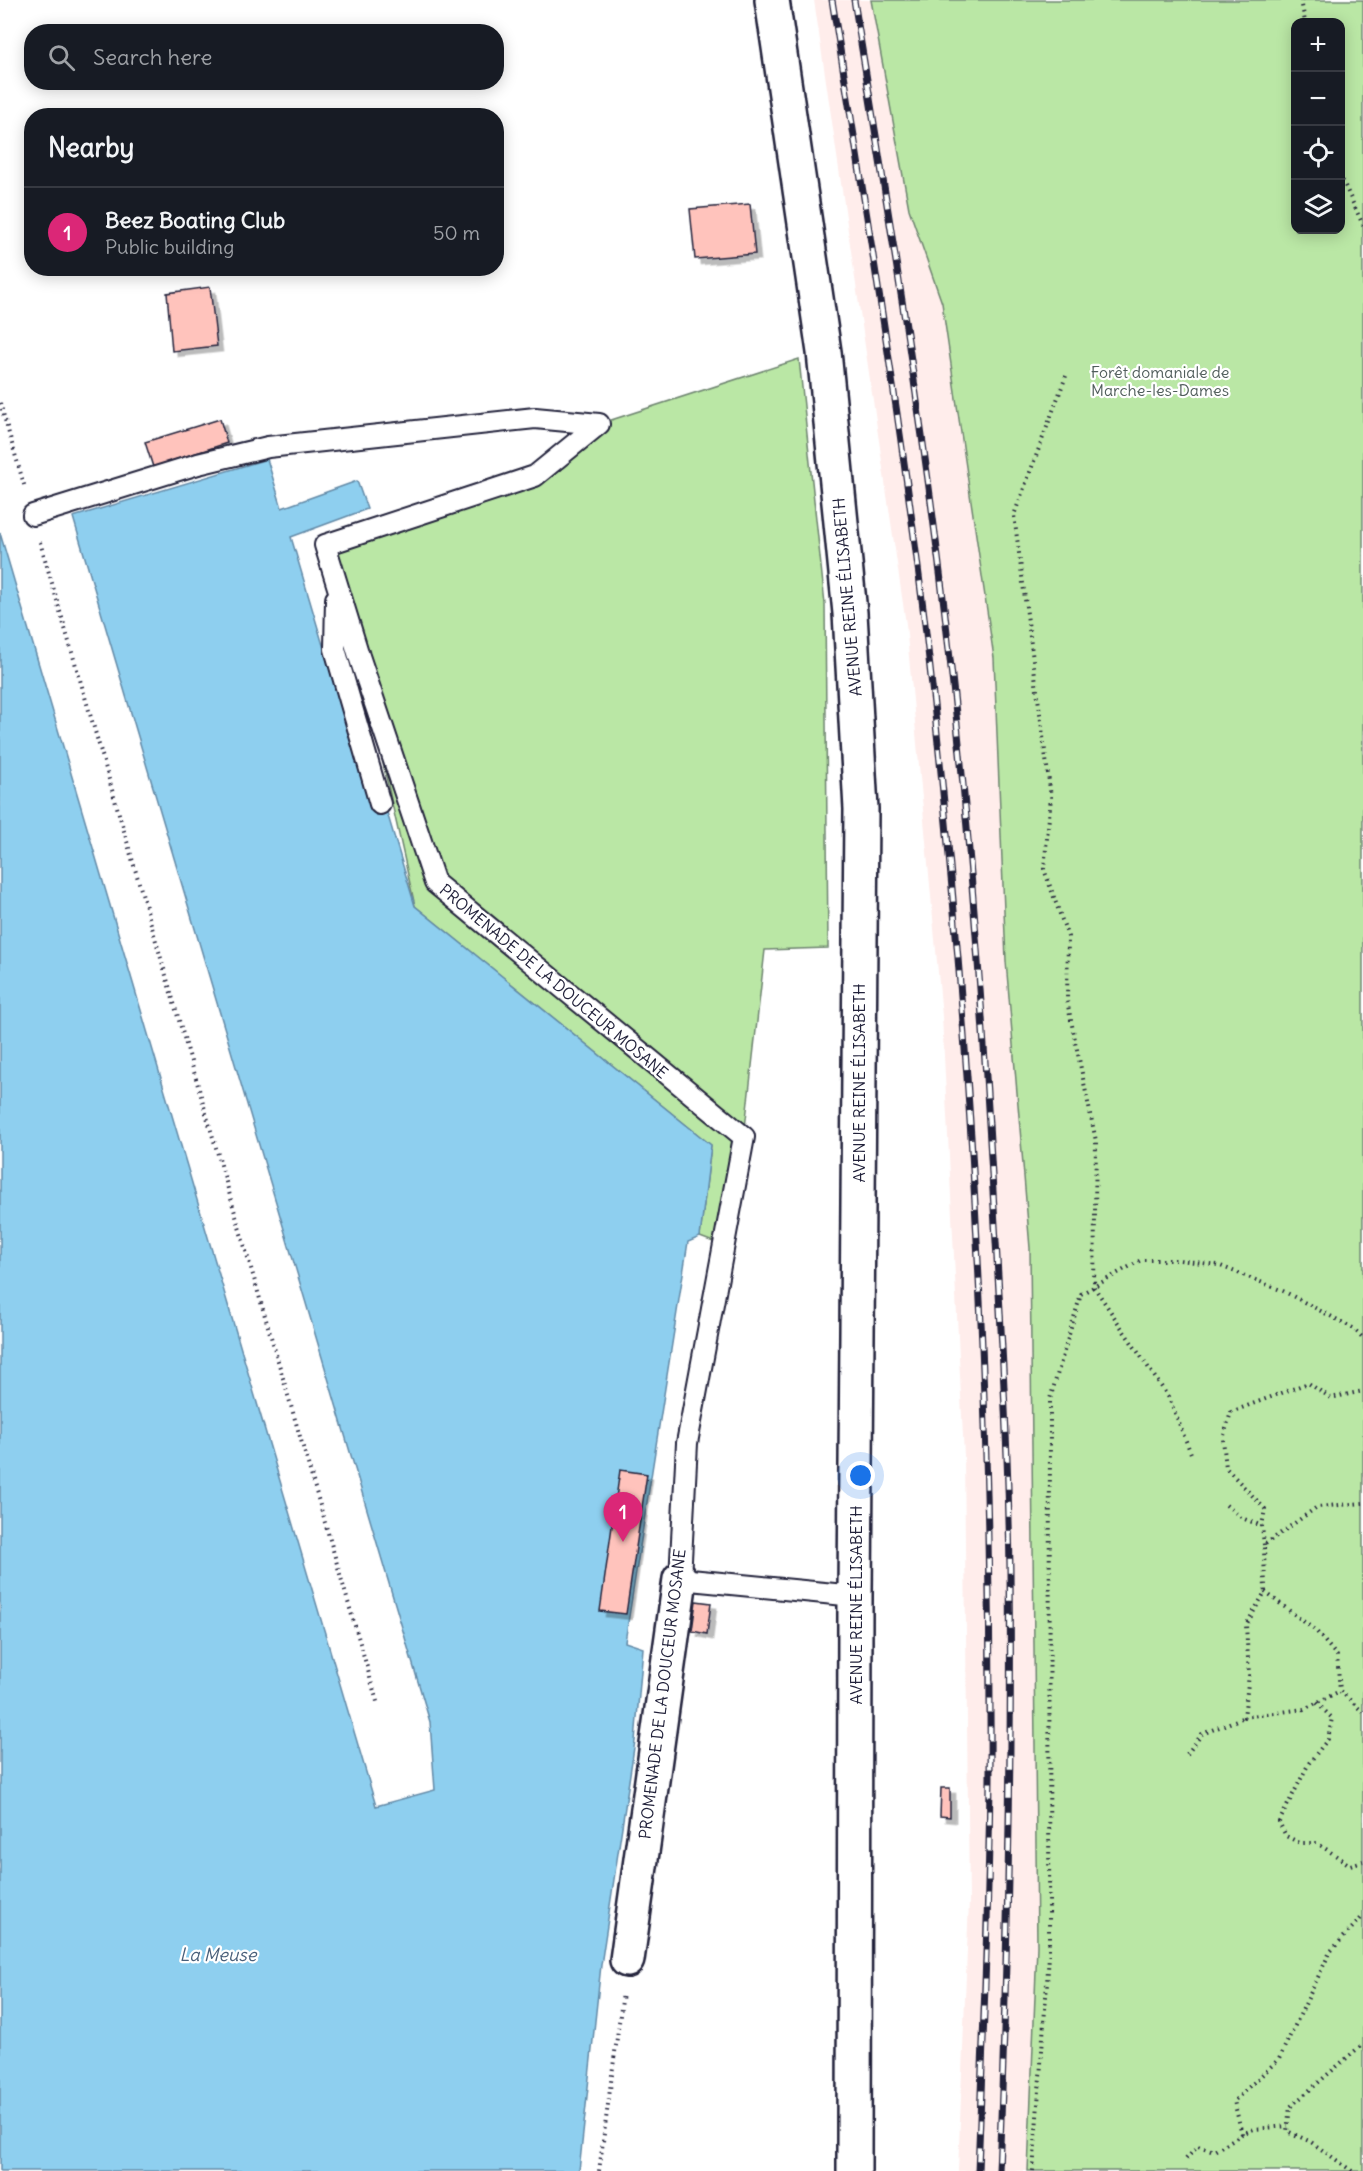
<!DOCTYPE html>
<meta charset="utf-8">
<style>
body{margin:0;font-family:Delius,sans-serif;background:#242831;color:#f1f3f6}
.controls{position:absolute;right:18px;top:18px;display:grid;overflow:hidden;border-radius:12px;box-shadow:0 3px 15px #0003}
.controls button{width:54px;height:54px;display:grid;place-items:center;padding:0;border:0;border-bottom:2px solid #363941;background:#171b24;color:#f1f3f6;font:30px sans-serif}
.you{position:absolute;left:861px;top:1476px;width:21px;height:21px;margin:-15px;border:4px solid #fff;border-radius:50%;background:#1a73e8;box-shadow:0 0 0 9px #1a73e833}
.badge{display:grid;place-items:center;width:39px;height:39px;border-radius:50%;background:#db2777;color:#fff;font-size:20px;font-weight:700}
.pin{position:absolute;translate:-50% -50px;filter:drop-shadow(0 2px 3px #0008)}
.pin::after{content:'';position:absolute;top:32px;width:21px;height:18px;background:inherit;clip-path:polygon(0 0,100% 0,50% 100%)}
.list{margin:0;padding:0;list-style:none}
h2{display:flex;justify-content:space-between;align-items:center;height:78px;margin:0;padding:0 24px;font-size:26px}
h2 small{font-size:20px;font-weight:400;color:#9ea1a6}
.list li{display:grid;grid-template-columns:39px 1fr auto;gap:18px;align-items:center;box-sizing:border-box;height:90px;padding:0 24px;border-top:2px solid #363941}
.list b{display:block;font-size:22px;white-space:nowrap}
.list p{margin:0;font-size:20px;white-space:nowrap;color:#9ea1a6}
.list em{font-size:20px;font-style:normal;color:#9ea1a6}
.icon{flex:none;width:33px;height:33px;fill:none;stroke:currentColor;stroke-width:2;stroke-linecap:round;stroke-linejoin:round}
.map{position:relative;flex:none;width:1363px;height:2171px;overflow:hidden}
.search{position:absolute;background:#171b24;box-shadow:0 3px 15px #0003;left:24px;top:24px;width:480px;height:66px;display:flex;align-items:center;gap:15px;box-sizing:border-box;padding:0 21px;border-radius:24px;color:#9ea1a6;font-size:22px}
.panel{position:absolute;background:#171b24;box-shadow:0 3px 15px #0003;left:24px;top:108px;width:480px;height:168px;border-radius:24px}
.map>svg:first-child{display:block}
.built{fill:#ffedeb}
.green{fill:#bae7a5;stroke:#6e8470;stroke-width:1.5;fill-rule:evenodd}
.water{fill:#8ecfef;stroke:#638aa7;stroke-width:1.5}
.building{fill:#ffc3bc;stroke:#22223b;stroke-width:1.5;filter:url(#shadow)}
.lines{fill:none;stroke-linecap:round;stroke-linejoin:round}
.lane-casing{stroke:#22223b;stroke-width:24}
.street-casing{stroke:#22223b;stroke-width:38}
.secondary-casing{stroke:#22223b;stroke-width:38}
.path{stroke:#22223b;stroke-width:4;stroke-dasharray:1.5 4.5;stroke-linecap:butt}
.lane{stroke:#fff;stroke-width:20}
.street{stroke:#fff;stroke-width:33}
.secondary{stroke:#fff;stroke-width:33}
.rail-casing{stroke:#22223b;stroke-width:7}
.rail{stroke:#fff;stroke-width:4.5;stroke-dasharray:14;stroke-linecap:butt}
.labels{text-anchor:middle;stroke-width:4.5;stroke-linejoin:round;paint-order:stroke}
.park-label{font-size:16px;fill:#505d5b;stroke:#fff}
.street-label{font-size:16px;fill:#22223b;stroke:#fff}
.water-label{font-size:18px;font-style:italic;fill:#485f7a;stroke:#fff}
</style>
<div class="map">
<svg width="1363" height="2171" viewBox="0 0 1363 2171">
<defs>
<filter id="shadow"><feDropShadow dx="5.5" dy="5.5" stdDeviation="0" flood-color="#0004"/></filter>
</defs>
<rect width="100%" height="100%" fill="#fff"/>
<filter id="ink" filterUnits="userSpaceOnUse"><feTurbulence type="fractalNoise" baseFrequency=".0167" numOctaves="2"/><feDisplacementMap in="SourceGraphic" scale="12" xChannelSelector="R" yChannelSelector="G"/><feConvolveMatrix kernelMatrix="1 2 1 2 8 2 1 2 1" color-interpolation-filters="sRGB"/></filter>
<g filter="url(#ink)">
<path class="built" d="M 814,0 L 871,0 L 909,209 L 942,303 L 994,658 L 1006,961 L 1030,1248 L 1037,1946 L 1028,2171 L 958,2171 L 969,1901 L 964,1456 L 942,1016 L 906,624 Z"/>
<path class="green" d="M 871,0 L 1363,0 L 1363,2171 L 1028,2171 L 1037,1946 L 1030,1248 L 1006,961 L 994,658 L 942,303 L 909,209 ZM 1296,22 L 1340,22 L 1340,230 L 1296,230 Z
M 799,359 L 825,604 L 828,948 L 765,950 L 744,1137 L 724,1246 L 700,1237 L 711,1145 L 415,906 L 359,656 L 325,545 L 535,476 L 599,424 Z"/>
<path class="water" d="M 267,459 L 282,508 L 357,481 L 367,509 L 291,537 L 372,811 L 386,809 L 415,906 L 711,1145 L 700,1237 L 688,1242 L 625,1642 L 643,1648 L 635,1741 L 601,1965 L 579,2171 L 0,2171 L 0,533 L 376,1806 L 435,1790 L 430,1722 L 73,517 Z"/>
<path class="building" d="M 750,204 L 755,254 L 695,259 L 690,209 Z
M 210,287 L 217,346 L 172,351 L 167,293 Z
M 220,419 L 227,443 L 153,467 L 145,442 Z
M 620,1470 L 647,1474 L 626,1614 L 600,1611 Z
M 696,1601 L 711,1603 L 707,1634 L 692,1631 Z
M 941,1788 L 950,1788 L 950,1817 L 940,1816 Z"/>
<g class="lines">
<defs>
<path id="lane" d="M 599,424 L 535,476 L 325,545 L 359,656 L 435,883 L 744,1137 L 687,1443 L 680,1579 L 855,1596
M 33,515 L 198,464 L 268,447 L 535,418 L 599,424
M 336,599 L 335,649 L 380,804"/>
<path id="street" d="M 627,1960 L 680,1579"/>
<path id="secondary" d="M 772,0 L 824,352 L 850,613 L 861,809 L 855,1596 L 854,2171"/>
</defs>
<use href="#lane" class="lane-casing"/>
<use href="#street" class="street-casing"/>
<use href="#secondary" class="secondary-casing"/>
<path class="path" d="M 1301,0 L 1305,22
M 1340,175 L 1363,225
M 1066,376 L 1014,515 L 1051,797 L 1044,869 L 1068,937 L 1067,1001 L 1096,1141 L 1094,1287 L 1169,1398 L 1192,1456
M 0,403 L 25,488
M 40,542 L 378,1705
M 1363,1503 L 1317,1507 L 1264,1545 L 1265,1592 L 1246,1625 L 1249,1675 L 1244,1717 L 1304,1709 L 1340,1691 L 1363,1712
M 1226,1505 L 1242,1518 L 1262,1526
M 1264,1545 L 1262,1526 L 1265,1509 L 1226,1468 L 1223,1439 L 1231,1412 L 1308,1383 L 1331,1398 L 1363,1391
M 1265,1592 L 1316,1631 L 1337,1656 L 1340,1691
M 1317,1703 L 1332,1718 L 1328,1739 L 1309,1763 L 1279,1822 L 1286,1836 L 1300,1843 L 1317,1843 L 1350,1865 L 1363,1861
M 1187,1754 L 1202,1734 L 1244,1717
M 1242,2134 L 1234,2101 L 1279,2059 L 1330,1952 L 1363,1916
M 1186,2159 L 1198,2146 L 1214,2151 L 1242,2134 L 1254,2129 L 1288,2126
M 599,2171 L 623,1993
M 1033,2171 L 1049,1956 L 1050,1399 L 1081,1294 L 1141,1260 L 1179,1260 L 1218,1265 L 1283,1291 L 1353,1328 L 1363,1338
M 1352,2171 L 1311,2142 L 1287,2131 L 1290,2107 L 1363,2044"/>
<use href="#lane" class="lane"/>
<use href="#street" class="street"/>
<use href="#secondary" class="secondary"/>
<defs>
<path id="rail" d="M 832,0 C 867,216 903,432 928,650 C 970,1023 992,1401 990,1777 C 989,1908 983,2040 978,2171
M 854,0 C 889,216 925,432 949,650 C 969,825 982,1000 992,1175 C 1000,1306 1008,1437 1010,1569 C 1012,1770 1007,1970 999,2171"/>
</defs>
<use href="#rail" class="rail-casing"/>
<use href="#rail" class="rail"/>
</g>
</g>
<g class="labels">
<g class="park-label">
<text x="1160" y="378">Forêt domaniale de<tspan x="1160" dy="18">Marche-les-Dames</tspan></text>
</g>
<g class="street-label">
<text transform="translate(847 597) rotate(-95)" y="6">AVENUE REINE ÉLISABETH</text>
<text transform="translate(554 981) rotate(40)" y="6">PROMENADE DE LA DOUCEUR MOSANE</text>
<text transform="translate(859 1083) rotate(-90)" y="6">AVENUE REINE ÉLISABETH</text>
<text transform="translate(856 1605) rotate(-90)" y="6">AVENUE REINE ÉLISABETH</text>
<text transform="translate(662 1694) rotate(-83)" y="6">PROMENADE DE LA DOUCEUR MOSANE</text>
</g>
<g class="water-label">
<text x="218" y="1961">La Meuse</text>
</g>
</g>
</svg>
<div class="controls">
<button>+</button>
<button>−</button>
<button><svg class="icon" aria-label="locate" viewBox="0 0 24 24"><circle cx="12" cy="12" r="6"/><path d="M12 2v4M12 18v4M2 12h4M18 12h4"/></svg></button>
<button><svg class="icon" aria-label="layers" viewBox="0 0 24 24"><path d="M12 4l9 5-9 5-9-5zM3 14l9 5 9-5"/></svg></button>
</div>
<div class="you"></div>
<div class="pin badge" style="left:623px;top:1542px">1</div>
<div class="search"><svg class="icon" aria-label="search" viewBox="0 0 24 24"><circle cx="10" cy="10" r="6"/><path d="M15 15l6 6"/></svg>Search here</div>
<section class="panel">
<h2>Nearby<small></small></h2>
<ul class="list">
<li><span class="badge">1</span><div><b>Beez Boating Club</b><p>Public building</p></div><em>50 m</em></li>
</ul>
</section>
</div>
